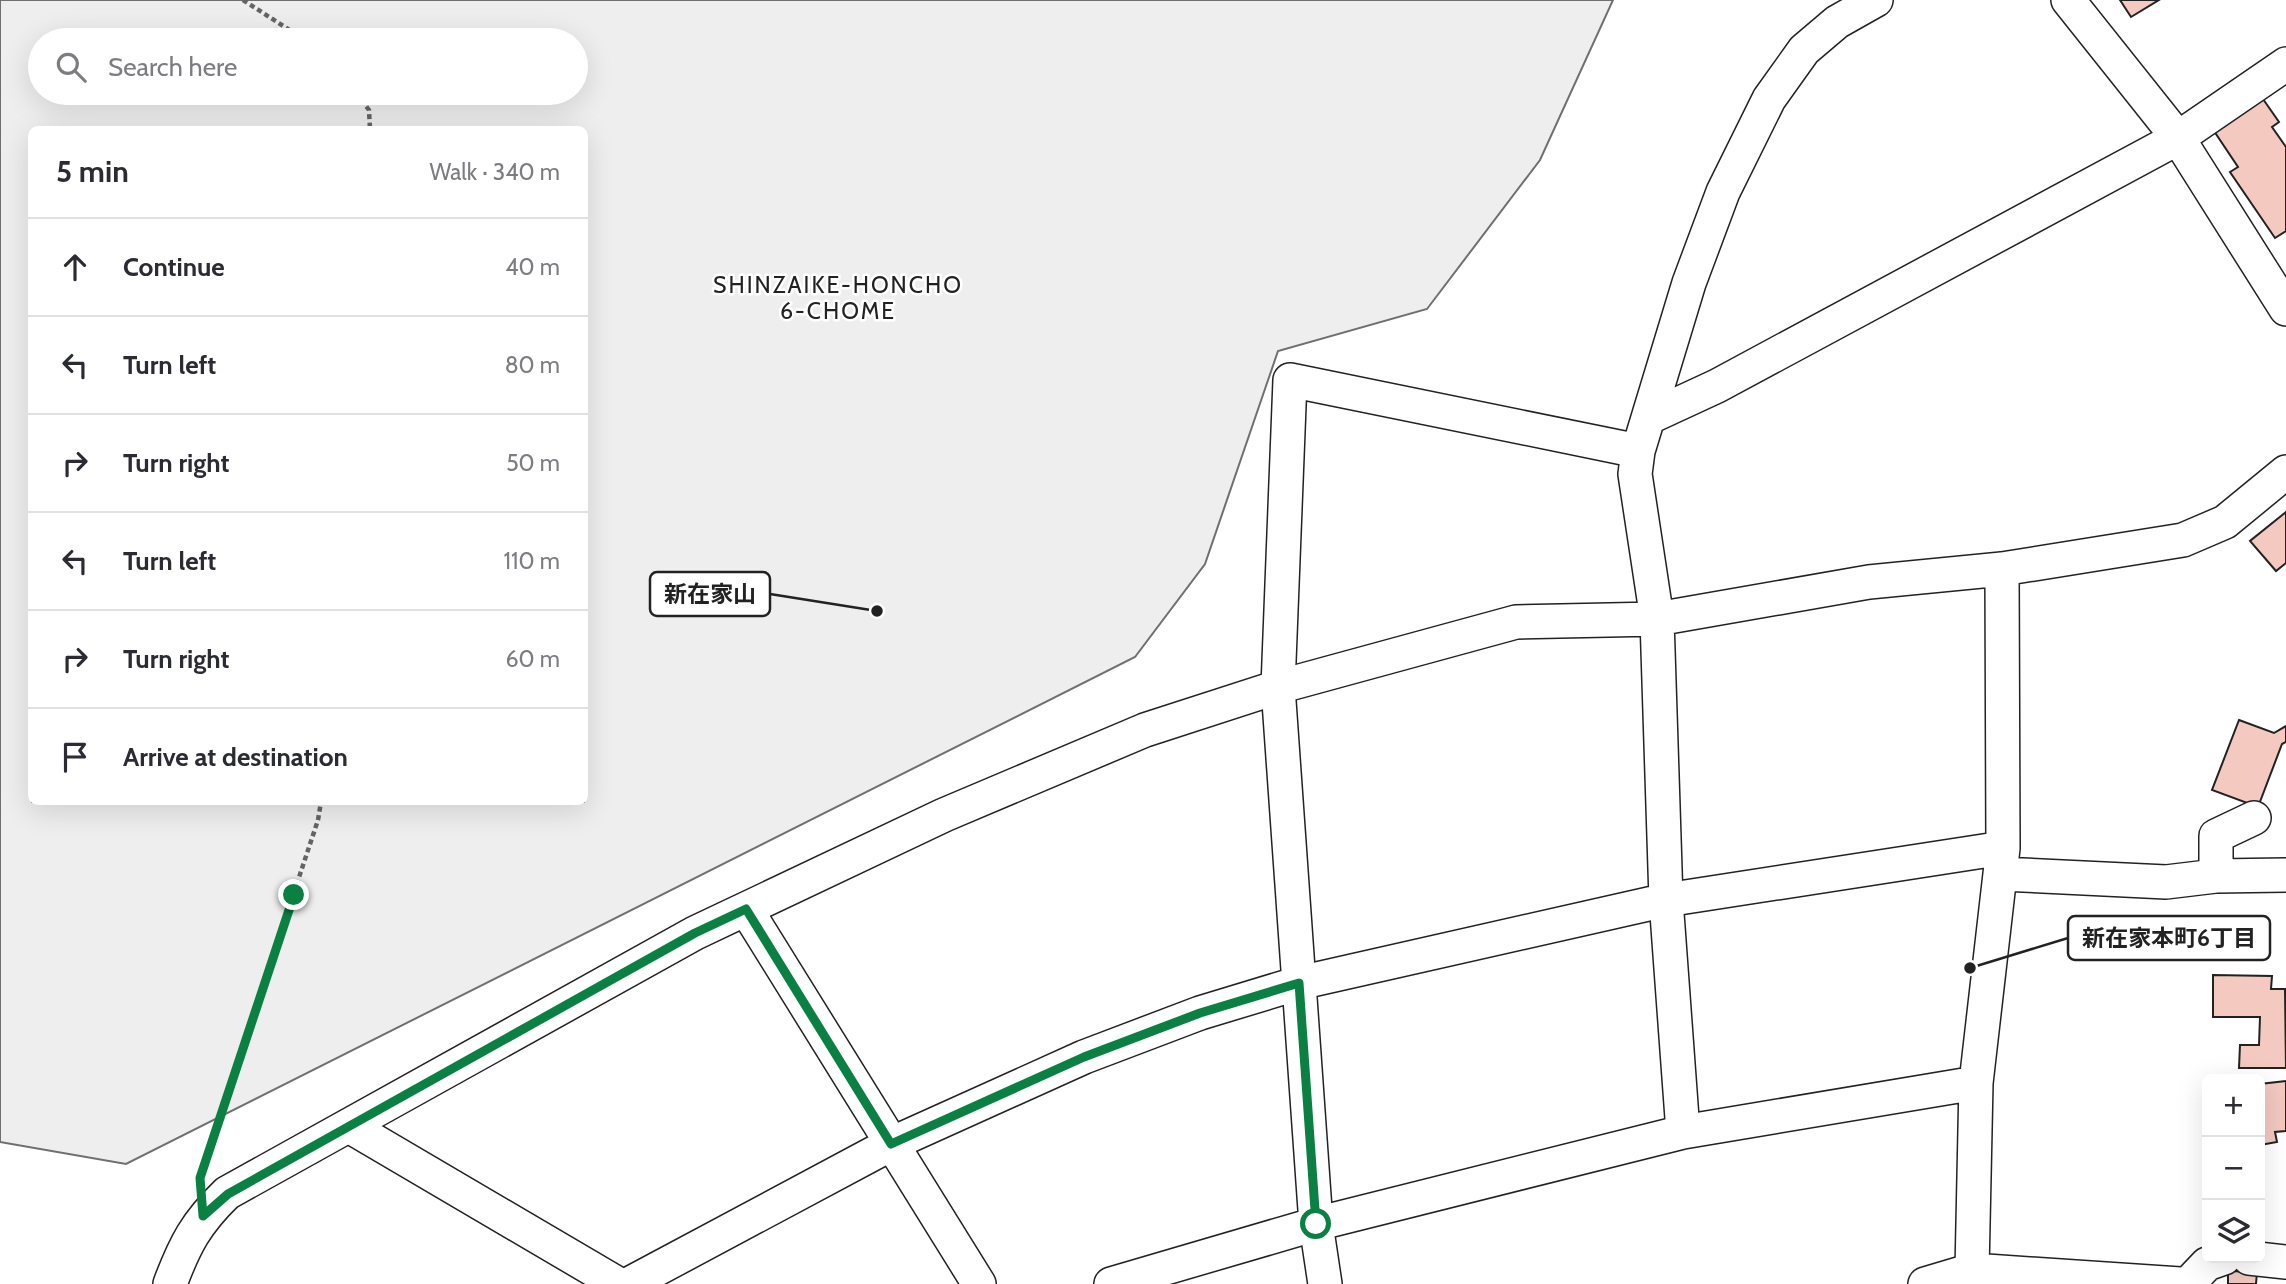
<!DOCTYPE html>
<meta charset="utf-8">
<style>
body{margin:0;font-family:Cabin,"Noto Sans JP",sans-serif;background:#f2f2f3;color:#2b2b33}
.controls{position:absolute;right:21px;bottom:21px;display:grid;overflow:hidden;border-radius:10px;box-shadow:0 7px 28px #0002}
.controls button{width:63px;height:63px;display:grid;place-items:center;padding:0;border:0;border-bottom:2px solid #e1e1e2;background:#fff;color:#2b2b33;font:35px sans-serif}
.stop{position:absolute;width:21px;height:21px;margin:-16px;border:5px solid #0b8043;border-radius:50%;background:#fff}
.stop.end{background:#0b8043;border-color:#fff;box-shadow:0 2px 7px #0008}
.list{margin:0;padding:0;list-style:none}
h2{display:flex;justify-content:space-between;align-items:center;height:91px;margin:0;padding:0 28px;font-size:30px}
h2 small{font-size:23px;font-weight:400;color:#7c7c81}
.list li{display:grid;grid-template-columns:46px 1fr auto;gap:21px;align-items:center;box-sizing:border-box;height:98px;padding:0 28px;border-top:2px solid #e1e1e2}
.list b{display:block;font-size:26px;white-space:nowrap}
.list em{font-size:23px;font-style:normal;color:#7c7c81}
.icon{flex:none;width:38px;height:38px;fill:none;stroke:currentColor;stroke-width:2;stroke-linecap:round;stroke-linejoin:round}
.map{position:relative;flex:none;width:2286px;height:1284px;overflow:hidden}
.search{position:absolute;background:#fff;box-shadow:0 7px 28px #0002;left:28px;top:28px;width:560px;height:77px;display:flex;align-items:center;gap:18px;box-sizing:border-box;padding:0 24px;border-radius:38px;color:#7c7c81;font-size:26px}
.panel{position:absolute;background:#fff;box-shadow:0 7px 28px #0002;left:28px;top:126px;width:560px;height:679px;border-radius:10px}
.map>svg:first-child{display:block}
.green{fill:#eee;stroke:#6f6f6f;stroke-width:2;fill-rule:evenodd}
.building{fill:#f3c9c0;stroke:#222;stroke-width:2}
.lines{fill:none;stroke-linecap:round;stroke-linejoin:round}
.street-casing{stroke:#222;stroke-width:36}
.path{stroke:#646464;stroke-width:4.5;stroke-dasharray:5 3.5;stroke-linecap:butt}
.street{stroke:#fff;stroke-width:33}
.route{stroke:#0b8043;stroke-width:9}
.labels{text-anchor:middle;stroke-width:5;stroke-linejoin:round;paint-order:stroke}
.neighbourhood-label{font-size:23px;letter-spacing:2px;fill:#222;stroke:#fff}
.leader{fill:none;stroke:#222;stroke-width:2.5}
.callout-dot{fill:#222;stroke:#fff;stroke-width:2.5}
.callout{fill:#fff;stroke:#222;stroke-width:2.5}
.callout-label{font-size:23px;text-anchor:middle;font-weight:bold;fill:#222}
</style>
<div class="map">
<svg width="2286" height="1284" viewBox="0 0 2286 1284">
<rect width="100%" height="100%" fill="#fff"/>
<path class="green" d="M 0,0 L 1613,0 L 1540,160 L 1427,309 L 1278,351 L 1205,564 L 1135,657 L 126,1164 L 0,1142 ZM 40,40 L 576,40 L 576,93 L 40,93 ZM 32,130 L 584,130 L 584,802 L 32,802 Z"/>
<path class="building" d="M 2120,0 L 2159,0 L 2131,17 Z
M 2263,99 L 2279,122 L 2272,127 L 2286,147 L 2286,231 L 2275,238 L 2230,172 L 2238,167 L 2214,131 Z
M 2286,512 L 2286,563 L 2276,571 L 2250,541 Z
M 2239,720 L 2274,733 L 2286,726 L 2286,742 L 2282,744 L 2258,807 L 2212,790 Z
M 2213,975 L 2272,976 L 2271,989 L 2285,989 L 2286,1068 L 2239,1068 L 2240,1045 L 2259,1045 L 2260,1017 L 2213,1017 Z
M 2286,1081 L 2286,1131 L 2275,1132 L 2277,1142 L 2260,1145 L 2260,1084 Z
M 2228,1271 L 2257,1272 L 2256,1284 L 2228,1284 Z"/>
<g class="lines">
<defs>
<path id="street" d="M 2068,0 L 2178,138 L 2286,309
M 1650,417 L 1717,386 L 2178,138 L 2286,64
M 2001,874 L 2166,882 L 2216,876 L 2286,875
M 2216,876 L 2216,836 L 2254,818
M 746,909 L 979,1284
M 349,1126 L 618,1284
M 1683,1132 L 1666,900 L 1657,619 L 1635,474 L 1638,451 L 1689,283 L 1723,192 L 1769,99 L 1804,50 L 1837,22 L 1876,0
M 2249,1258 L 2286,1262
M 1972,1270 L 1976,1083 L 2003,848 L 2002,569
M 170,1284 C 185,1244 196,1223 227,1193 L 695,933 L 944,815 L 1145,730 L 1278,687 L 1516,622 L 1657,619 L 1869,582 L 2002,569 L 2183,540 L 2225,522 L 2286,472
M 629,1284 L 891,1144 L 1084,1057 L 1200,1013 L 1299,983 L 1666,900 L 2003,848
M 1111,1284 L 1316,1224 L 1683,1132 L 1976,1083
M 1325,1284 L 1316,1224 L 1278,687 L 1290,380 L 1638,451
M 1925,1284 L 1972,1270 L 2180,1284
M 2188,1284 L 2207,1264 L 2224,1258"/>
</defs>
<use href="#street" class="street-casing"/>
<path class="path" d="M 243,0 L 305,40
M 356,93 L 369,110 L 370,130
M 203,1167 L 318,820 L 321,802"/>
<use href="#street" class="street"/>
</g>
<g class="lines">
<path class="route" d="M 294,895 L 200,1178 L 203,1216 L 228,1194 L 695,933 L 746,909 L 891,1144 L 1084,1057 L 1200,1013 L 1299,983 L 1316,1224"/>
</g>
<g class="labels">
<g class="neighbourhood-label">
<text x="838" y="293">SHINZAIKE-HONCHO<tspan x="838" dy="26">6-CHOME</tspan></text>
</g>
</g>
<path class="leader" d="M877 611L770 594M1970 968L2068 938"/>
<g class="callout-dot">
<circle cx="877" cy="611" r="7"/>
<circle cx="1970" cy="968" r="7"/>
</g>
<g class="callout">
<rect x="650" y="572" width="120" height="44" rx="7"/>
<rect x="2068" y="916" width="202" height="44" rx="7"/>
</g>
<g class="callout-label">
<text x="710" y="602">新在家山</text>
<text x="2169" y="946">新在家本町6丁目</text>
</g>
</svg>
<div class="controls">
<button>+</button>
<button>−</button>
<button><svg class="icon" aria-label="layers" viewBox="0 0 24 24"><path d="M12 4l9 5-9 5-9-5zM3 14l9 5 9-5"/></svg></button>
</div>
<div class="stop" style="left:1316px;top:1224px"></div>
<div class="stop end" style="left:294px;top:895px"></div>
<div class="search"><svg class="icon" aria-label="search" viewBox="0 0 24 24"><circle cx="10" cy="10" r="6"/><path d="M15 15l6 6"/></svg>Search here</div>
<section class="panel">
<h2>5 min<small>Walk · 340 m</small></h2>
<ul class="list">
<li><svg class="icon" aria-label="ahead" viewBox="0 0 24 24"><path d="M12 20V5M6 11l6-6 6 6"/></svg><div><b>Continue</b></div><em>40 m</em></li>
<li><svg class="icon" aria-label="left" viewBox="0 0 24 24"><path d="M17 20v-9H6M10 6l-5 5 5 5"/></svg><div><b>Turn left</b></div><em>80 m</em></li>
<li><svg class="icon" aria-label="right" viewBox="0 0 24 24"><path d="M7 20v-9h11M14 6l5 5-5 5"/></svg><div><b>Turn right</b></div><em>50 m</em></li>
<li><svg class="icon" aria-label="left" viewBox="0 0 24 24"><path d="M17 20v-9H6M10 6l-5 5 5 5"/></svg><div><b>Turn left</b></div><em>110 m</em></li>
<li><svg class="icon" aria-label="right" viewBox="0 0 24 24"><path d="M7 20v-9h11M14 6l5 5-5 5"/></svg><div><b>Turn right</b></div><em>60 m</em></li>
<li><svg class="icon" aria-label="arrive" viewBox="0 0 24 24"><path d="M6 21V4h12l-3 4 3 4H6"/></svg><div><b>Arrive at destination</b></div></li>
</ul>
</section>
</div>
